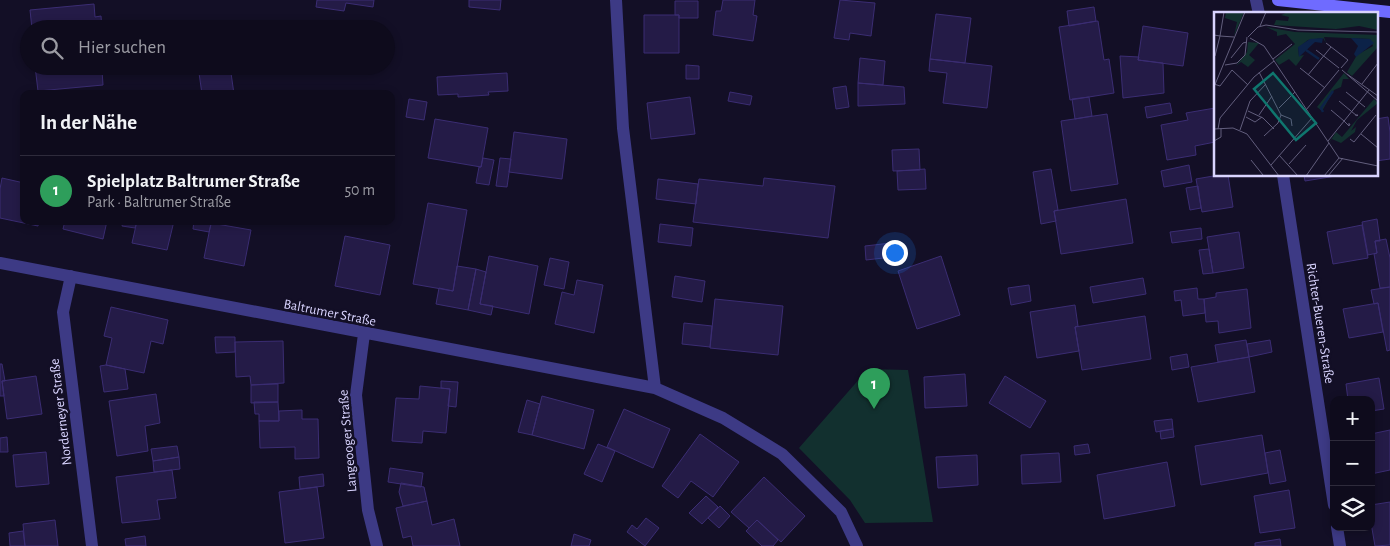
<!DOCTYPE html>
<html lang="de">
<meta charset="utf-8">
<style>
body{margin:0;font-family:"Alegreya Sans",sans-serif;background:#171425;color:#f1f3f6}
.controls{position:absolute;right:15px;bottom:15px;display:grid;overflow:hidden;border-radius:10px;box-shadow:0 2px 8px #0003}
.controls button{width:45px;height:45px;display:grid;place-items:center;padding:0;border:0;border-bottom:1px solid #2e2b3b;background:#0e0b1c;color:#f1f3f6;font:25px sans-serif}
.you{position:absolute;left:894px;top:252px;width:18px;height:18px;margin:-12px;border:4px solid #fff;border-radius:50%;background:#1a73e8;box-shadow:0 0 0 8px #1a73e833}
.badge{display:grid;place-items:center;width:32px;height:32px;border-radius:50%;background:#00e5ff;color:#fff;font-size:16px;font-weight:700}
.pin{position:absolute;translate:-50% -41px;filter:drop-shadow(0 1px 2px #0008)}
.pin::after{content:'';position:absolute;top:26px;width:18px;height:15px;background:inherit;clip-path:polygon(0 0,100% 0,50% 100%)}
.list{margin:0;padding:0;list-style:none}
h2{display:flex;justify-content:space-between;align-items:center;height:65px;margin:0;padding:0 20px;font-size:21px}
h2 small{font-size:16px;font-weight:400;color:#9b9ba3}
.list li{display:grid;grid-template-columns:32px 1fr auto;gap:15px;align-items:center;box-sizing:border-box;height:70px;padding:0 20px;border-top:1px solid #2e2b3b}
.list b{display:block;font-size:19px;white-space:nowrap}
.list p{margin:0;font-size:16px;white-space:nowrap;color:#9b9ba3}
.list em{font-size:16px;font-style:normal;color:#9b9ba3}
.icon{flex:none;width:28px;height:28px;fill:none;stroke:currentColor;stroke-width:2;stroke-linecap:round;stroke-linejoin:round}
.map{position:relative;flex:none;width:1390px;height:546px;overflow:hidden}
.search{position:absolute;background:#0e0b1c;box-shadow:0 2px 8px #0003;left:20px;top:20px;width:375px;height:55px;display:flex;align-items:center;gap:12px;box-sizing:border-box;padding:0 18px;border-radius:28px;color:#9b9ba3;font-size:19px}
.panel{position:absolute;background:#0e0b1c;box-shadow:0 2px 8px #0003;left:20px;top:90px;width:375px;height:135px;border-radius:10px}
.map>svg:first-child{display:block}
.green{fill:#12302f}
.building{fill:#241b47;stroke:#3b2d73}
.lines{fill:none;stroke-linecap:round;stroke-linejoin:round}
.street{stroke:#3d3a85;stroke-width:12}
.secondary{stroke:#6f6bff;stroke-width:12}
.labels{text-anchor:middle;stroke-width:5;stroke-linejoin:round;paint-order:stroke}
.street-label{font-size:14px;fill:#d9d4ff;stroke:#130f26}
.inset-river{fill:none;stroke:#0c2248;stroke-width:2.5}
.inset-road{fill:none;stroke:#625e7d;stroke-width:1}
.view{fill:#0f766e;fill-opacity:0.15;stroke:#0f766e;stroke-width:2.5}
.inset-edge{fill:none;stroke:#d9d4ff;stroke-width:2.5}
</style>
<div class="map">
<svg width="1390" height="546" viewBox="0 0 1390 546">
<rect width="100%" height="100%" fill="#130f26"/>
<path class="green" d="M 868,369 L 908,370 L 933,522 L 865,523 L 850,500 L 799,448 Z"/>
<path class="building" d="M 317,0 L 374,0 L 373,7 L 346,3 L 344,11 L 316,7 Z
M 469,0 L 501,0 L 500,10 L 469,7 Z
M 723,0 L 755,0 L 753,15 L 757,16 L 753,41 L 713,35 L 716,11 L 721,11 Z
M 840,0 L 875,3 L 871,36 L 850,33 L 849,40 L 834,38 Z
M 675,1 L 698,1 L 698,18 L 679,18 L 679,15 L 675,15 Z
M 94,4 L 95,17 L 101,16 L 102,29 L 32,29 L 30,10 Z
M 1094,7 L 1096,21 L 1069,26 L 1067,11 Z
M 936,14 L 971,18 L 965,63 L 930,59 Z
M 644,15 L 679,15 L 679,53 L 644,53 Z
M 1098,21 L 1104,60 L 1109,59 L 1114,93 L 1070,100 L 1059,27 Z
M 1143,26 L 1188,33 L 1183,66 L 1138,60 Z
M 1120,56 L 1139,57 L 1138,60 L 1163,63 L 1164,93 L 1123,98 Z
M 860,58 L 885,61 L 883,85 L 858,83 Z
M 930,59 L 992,66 L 987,108 L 943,103 L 947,73 L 929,71 Z
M 686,65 L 699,66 L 699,79 L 686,79 Z
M 35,66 L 105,66 L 102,70 L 103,85 L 38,91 Z
M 198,66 L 230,66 L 234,94 L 202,94 Z
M 507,73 L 508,91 L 488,92 L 489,95 L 458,97 L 458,94 L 438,95 L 437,77 Z
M 858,83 L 904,87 L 905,104 L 858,106 Z
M 846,86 L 849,107 L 836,109 L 833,88 Z
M 730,92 L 752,96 L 750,105 L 728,101 Z
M 690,97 L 695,134 L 651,139 L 647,103 Z
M 1089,97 L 1092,116 L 1075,119 L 1072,99 Z
M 409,99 L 427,102 L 424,120 L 406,117 Z
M 1170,103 L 1172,113 L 1147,118 L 1145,107 Z
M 1215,108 L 1215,142 L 1195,146 L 1196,155 L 1167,160 L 1161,125 L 1188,120 L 1186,113 Z
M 1107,114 L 1118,184 L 1071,191 L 1061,121 Z
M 1388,117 L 1390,132 L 1390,159 L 1376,161 L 1376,119 Z
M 435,119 L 488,128 L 481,167 L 428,158 Z
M 514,132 L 567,139 L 562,179 L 509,172 Z
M 919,149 L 920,170 L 893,171 L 892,150 Z
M 483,158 L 494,160 L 489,185 L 476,183 L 479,167 L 481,167 Z
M 500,158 L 511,159 L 507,187 L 496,186 Z
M 1189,165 L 1192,182 L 1164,187 L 1161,171 Z
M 925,169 L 926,189 L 898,190 L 897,171 Z
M 1051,169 L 1058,210 L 1054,211 L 1056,221 L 1041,224 L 1033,172 Z
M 1219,175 L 1228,175 L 1233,207 L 1202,212 L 1196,179 Z
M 1304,175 L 1342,175 L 1305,181 Z
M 2,178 L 24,183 L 24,221 L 39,221 L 38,226 L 0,218 L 0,189 Z
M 764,178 L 835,186 L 828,238 L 693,222 L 699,179 L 763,186 Z
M 658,179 L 698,184 L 696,204 L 656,199 Z
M 1198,186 L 1201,208 L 1190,210 L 1186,188 Z
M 1126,199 L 1133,243 L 1061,254 L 1054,211 Z
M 428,203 L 467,210 L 453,291 L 413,284 Z
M 1377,219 L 1380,241 L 1375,241 L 1377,253 L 1368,255 L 1362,222 Z
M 65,221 L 107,221 L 103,239 L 63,229 Z
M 123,221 L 137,221 L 135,228 L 122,226 Z
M 137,221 L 174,221 L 167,250 L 132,243 Z
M 194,221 L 212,221 L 209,232 L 193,229 Z
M 211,223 L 251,230 L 244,266 L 204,258 Z
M 660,224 L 693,228 L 691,246 L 658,242 Z
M 1362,225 L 1368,258 L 1333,264 L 1327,232 Z
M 1201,228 L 1202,239 L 1172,243 L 1170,232 Z
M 1239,232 L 1244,268 L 1213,273 L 1207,237 Z
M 345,236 L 390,245 L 380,295 L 335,286 Z
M 1386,239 L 1390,258 L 1390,287 L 1380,288 L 1374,254 L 1377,253 L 1375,241 Z
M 891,243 L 892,257 L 866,260 L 865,246 Z
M 1209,249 L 1213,273 L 1203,274 L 1199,250 Z
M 489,256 L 538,266 L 529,314 L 480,304 Z
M 941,256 L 960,315 L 917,329 L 898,271 Z
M 550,258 L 569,262 L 564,289 L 544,285 Z
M 457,266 L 476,269 L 468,310 L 436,304 L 439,288 L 453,291 Z
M 476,269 L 486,272 L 480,304 L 493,306 L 491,315 L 468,310 Z
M 675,276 L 705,281 L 702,302 L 672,297 Z
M 1143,278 L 1146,294 L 1093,303 L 1090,287 Z
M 577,280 L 603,285 L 594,333 L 555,324 L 562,292 L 574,295 Z
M 1029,285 L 1031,301 L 1011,305 L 1008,288 Z
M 1390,287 L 1390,350 L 1387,351 L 1378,303 L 1374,304 L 1371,290 Z
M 1197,288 L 1198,299 L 1204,299 L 1205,313 L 1183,316 L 1181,300 L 1175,301 L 1174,291 Z
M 1247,289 L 1251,328 L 1219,333 L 1218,321 L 1206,322 L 1204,299 L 1216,297 L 1216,293 Z
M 715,299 L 783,306 L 778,355 L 710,348 Z
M 1378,303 L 1383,332 L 1349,338 L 1343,309 Z
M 1075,305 L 1078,326 L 1075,327 L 1079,351 L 1037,358 L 1030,312 Z
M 111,307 L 168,320 L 163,344 L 151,341 L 144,373 L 106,365 L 112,338 L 104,336 Z
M 1145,316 L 1151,359 L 1082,370 L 1075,327 Z
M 684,323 L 712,326 L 710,347 L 682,344 Z
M 215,337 L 235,337 L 235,352 L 216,353 Z
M 1246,340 L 1249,357 L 1218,362 L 1215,345 Z
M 1270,340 L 1272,352 L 1249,357 L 1247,344 Z
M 283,341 L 284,383 L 251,385 L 250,376 L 236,377 L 235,342 Z
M 1187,354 L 1189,367 L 1172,370 L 1170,357 Z
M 1249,357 L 1255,392 L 1198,402 L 1191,367 Z
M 0,364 L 2,364 L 5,381 L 2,381 L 4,396 L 0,396 Z
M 106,365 L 125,369 L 128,389 L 104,392 L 100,366 Z
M 965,374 L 967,406 L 925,408 L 924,377 Z
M 36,376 L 42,414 L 7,419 L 2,381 Z
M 1005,376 L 1046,401 L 1030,428 L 989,403 Z
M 1379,378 L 1384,409 L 1371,411 L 1371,400 L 1348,400 L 1346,384 Z
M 441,381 L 458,382 L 456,407 L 448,406 L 450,389 L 441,388 Z
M 278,384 L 278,402 L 251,403 L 251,385 Z
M 420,386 L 450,389 L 446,433 L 423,431 L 422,443 L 392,441 L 396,398 L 419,399 Z
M 156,394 L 160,423 L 145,426 L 148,451 L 117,456 L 109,401 Z
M 542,396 L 594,410 L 584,449 L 532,435 Z
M 527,400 L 540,404 L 532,435 L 518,432 Z
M 254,402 L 278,402 L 279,421 L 259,421 L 259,414 L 255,414 Z
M 624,409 L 670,429 L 653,468 L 607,447 Z
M 302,410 L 302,419 L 318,419 L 319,458 L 295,459 L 295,447 L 260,448 L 259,421 L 279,421 L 279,411 Z
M 1172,419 L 1173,429 L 1156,432 L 1154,421 Z
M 1173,429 L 1174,437 L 1161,439 L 1160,431 Z
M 1390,430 L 1390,470 L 1371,474 L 1371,434 Z
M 700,434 L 739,462 L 713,497 L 691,481 L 678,498 L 662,486 Z
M 1262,435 L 1268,473 L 1201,485 L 1195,446 Z
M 7,437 L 8,452 L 0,452 L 0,438 Z
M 598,444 L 615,451 L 602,482 L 584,474 Z
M 1088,444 L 1090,453 L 1075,455 L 1074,446 Z
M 177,446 L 179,457 L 153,461 L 151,449 Z
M 1280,450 L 1286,481 L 1270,484 L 1265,453 Z
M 46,452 L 49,484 L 16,487 L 13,455 Z
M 1059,453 L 1061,482 L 1022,484 L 1021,455 Z
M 977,455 L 978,485 L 938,488 L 936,457 Z
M 179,457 L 180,469 L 154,472 L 153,461 Z
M 1167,462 L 1175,506 L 1104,519 L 1097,475 Z
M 390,468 L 423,473 L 421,487 L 388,482 Z
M 172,470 L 176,498 L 157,500 L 160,519 L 122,523 L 116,477 Z
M 323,474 L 324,486 L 300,489 L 299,477 Z
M 764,477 L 805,516 L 781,542 L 757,520 L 749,528 L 731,512 Z
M 401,483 L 424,487 L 427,501 L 403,506 L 399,492 Z
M 317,487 L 324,538 L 285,543 L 279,492 Z
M 1289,490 L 1295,528 L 1260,533 L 1254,496 Z
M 706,496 L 718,507 L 702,524 L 689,513 Z
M 427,501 L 432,525 L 454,519 L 460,546 L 413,546 L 411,536 L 403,538 L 396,508 Z
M 1390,502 L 1390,545 L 1375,546 L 1371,523 L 1371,505 Z
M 720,506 L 730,516 L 719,528 L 708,518 Z
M 646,518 L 659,528 L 645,546 L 627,532 L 632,525 L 637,529 Z
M 55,520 L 58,546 L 25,546 L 23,524 Z
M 757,520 L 778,540 L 773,546 L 762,546 L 746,531 Z
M 23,531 L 25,546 L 10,546 L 9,533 Z
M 574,534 L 591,540 L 589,546 L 571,546 Z
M 145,536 L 146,546 L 126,546 L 125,539 Z
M 1280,539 L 1281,546 L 1255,546 L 1255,543 Z"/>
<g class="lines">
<path class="street" d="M 616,0 L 623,128 L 655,388
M 1256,0 L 1259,14
M 1283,175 L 1334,505
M 0,263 L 655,388 L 723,418 L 782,454 L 841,512 L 857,546
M 71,276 L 63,312 L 92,546
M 364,334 L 356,395 L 368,510 L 377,546
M 1337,527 L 1340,546"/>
<path class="secondary" d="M 1278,0 L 1390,12"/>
</g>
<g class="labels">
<g class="street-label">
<text transform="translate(330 312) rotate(11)" y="5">Baltrumer Straße</text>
<text transform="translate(1321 323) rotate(81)" y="5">Richter-Bueren-Straße</text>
<text transform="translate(60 412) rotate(-97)" y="5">Norderneyer Straße</text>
<text transform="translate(347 441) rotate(-95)" y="5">Langeooger Straße</text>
</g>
</g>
<g transform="translate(1214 12)">
<rect width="164" height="164" fill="#130f26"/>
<path d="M 12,0 L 30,0 L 20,24 L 23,10 L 11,6 ZM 74,0 L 164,0 L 164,18 L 145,14 L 122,17 L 60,13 L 62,8 L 74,9 L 75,5 L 67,3 ZM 52,15 L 81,20 L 164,23 L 164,35 L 138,64 L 133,60 L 143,43 L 159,34 L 156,27 L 110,25 L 112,31 L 109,26 L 94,28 L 84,36 L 85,44 L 90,43 L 82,54 L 75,47 L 65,53 L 61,48 L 81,32 L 72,22 L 63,24 L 63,20 ZM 34,30 L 45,31 L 35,43 L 41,48 L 34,55 L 27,50 L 22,54 L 33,40 ZM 130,61 L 135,67 L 129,67 L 127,75 L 120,78 L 108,99 L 103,95 ZM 160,87 L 164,91 L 143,108 L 137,119 L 142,115 L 141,120 L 127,131 L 118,127 L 115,131 L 122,120 L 128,125 Z" fill="#12302f"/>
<path d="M 109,26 L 108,31 L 101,30 L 85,45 L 84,35 L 96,27 ZM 137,26 L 156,27 L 160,31 L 142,45 L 140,42 L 144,34 Z" fill="#0c2248"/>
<path class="inset-river" d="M 92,38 L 105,47M 109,100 L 107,96 L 119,79"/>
<path class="inset-road" d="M 46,14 L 52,0M 0,23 L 6,24 L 10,0M 34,25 L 44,15 L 52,13 L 84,18 L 164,20M 36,26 L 50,34 L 125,146 L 164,154M 112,31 L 134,48 L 127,56M 102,38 L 125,56M 1,44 L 6,24 L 20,25M 17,46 L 29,31 L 33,30M 59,47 L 78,32M 11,53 L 23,51 L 31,43 L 33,25M 86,56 L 111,76M 128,58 L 164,89M 45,60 L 67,103 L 64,111 L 50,124M 133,62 L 164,84M 94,63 L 117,35M 0,72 L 6,74 L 18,58 L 34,73M 148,72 L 164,51M 0,75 L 31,0M 132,80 L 151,95M 125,89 L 143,104 L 144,103 L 141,103M 65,96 L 81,80M 92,98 L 125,58M 117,98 L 130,109 L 135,114 L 136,112 L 134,112M 34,99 L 49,106 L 60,117M 45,103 L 58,84M 67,103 L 77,107 L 78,114M 32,105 L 41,110 L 48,105M 0,117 L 19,116 L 33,122 L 65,164M 4,117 L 6,106 L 40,65 L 60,49M 26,118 L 36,89 L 52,72M 147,122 L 164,136M 136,127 L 140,130 L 162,103M 0,129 L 7,125 L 7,116M 114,129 L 155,78M 65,143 L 84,164M 37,148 L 49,163M 75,152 L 92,133M 57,153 L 98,106M 92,164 L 115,131M 110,164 L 125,146M 114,164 L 129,146"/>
<path class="view" d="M 59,61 L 102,111 L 82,128 L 40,77 Z"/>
<rect width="164" height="164" class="inset-edge"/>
</g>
</svg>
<div class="controls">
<button>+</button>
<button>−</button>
<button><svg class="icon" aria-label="layers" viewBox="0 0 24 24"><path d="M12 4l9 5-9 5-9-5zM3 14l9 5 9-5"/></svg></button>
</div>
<div class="you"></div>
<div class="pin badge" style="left:874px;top:409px;background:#2e9e5b">1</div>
<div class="search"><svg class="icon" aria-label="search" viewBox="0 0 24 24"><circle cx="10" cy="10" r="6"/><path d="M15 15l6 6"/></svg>Hier suchen</div>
<section class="panel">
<h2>In der Nähe<small></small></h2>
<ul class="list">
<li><span class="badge" style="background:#2e9e5b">1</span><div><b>Spielplatz Baltrumer Straße</b><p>Park · Baltrumer Straße</p></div><em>50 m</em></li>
</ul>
</section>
</div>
